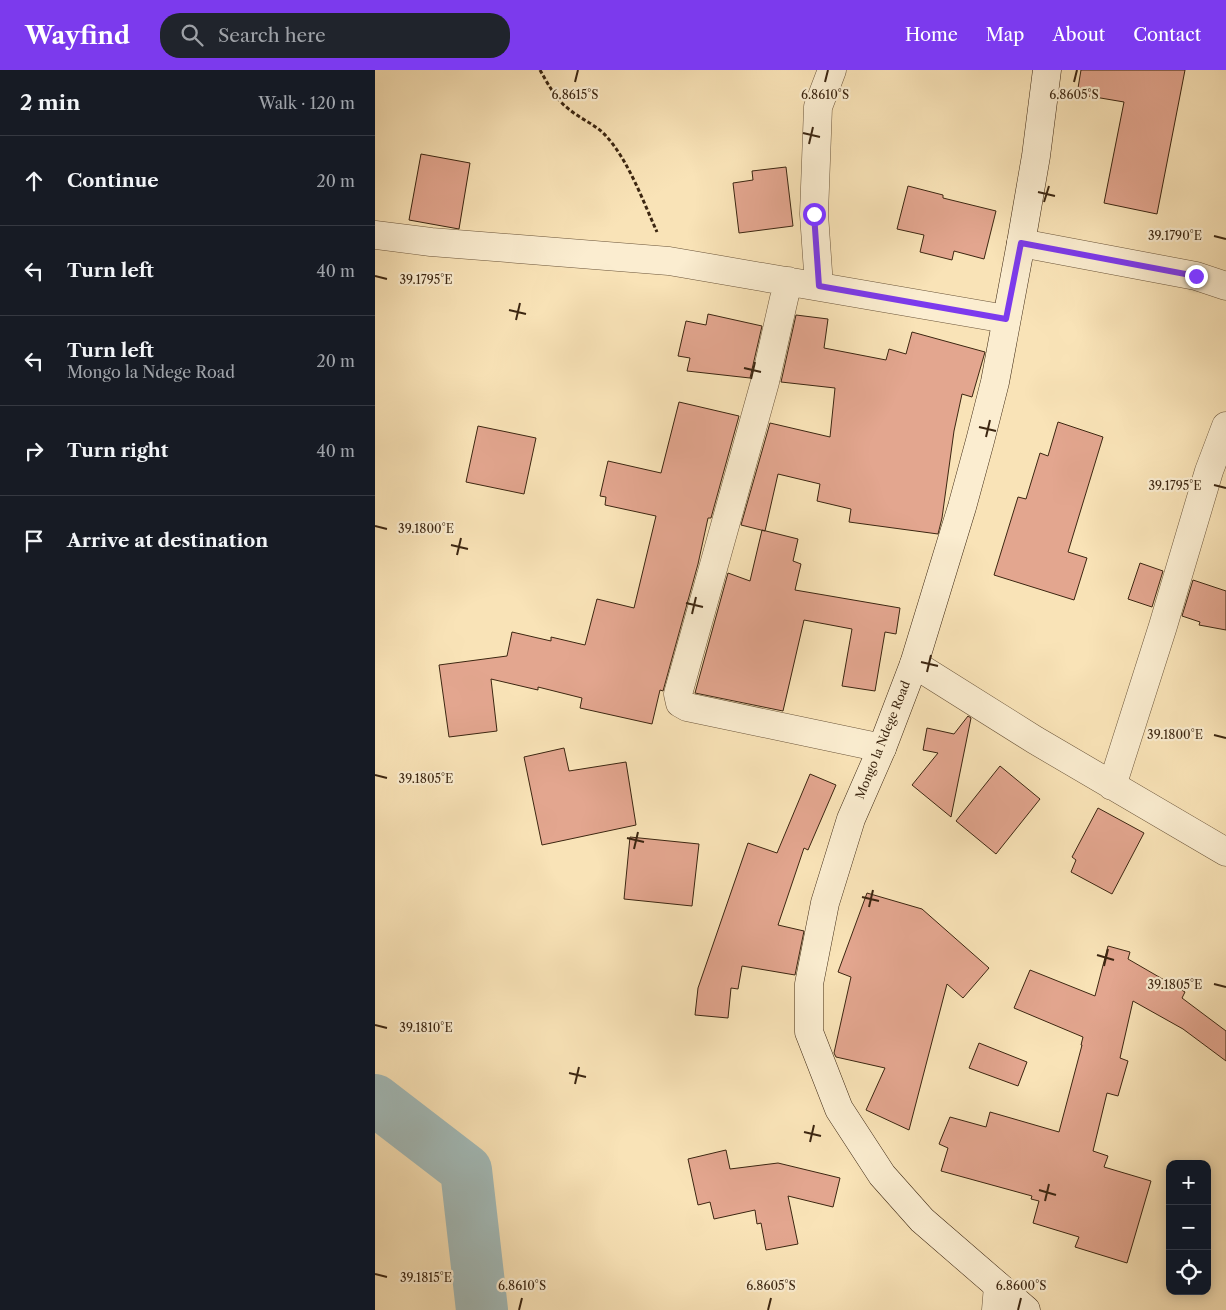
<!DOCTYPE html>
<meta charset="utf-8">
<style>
body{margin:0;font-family:"Libre Caslon Text",serif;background:#20242c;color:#f1f3f6}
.controls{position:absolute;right:15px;bottom:15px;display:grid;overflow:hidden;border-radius:10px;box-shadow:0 2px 12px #0003}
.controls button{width:45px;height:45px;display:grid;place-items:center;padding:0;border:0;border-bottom:1px solid #363941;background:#171b24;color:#f1f3f6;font:25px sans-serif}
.stop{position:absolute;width:15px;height:15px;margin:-11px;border:4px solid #7c3aed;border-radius:50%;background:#fff}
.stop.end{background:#7c3aed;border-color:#fff;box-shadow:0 1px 5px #0008}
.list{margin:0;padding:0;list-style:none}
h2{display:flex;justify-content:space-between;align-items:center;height:65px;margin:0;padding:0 20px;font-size:21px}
h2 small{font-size:16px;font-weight:400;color:#9ea1a6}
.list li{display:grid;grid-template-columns:32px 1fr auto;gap:15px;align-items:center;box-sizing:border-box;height:90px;padding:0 20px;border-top:1px solid #363941}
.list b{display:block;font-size:19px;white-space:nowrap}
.list p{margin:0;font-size:16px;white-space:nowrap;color:#9ea1a6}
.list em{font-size:16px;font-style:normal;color:#9ea1a6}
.icon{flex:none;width:28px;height:28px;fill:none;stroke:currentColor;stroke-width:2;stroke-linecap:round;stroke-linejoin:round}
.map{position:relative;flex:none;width:851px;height:1240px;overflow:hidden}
header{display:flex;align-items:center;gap:30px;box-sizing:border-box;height:70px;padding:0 25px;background:#7c3aed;color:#fff}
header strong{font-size:24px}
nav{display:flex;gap:28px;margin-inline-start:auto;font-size:18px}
.search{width:350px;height:45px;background:#20242c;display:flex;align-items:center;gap:12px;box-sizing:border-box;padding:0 18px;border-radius:20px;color:#9ea1a6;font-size:19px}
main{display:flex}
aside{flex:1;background:#171b24}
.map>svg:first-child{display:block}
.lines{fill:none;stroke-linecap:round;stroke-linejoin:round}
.river{stroke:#a3bbb9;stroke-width:52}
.building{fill:#e3a68f;stroke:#3c2611}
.street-casing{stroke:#6b553a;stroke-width:29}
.secondary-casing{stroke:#3c2611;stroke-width:29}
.path{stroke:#3c2611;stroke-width:3;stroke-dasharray:4 2.5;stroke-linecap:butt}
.street{stroke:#fbedd0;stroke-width:28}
.secondary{stroke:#fbedd0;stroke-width:28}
.route{stroke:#7c3aed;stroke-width:6}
.ticks{fill:none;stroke:#3c2611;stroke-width:2}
.labels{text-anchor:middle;stroke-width:4.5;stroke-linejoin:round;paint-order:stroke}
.street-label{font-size:12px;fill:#3c2611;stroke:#fbedd0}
.ticks-label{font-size:12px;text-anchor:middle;fill:#3c2611;stroke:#fbedd0;stroke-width:4.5;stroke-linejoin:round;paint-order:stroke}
</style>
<header>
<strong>Wayfind</strong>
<div class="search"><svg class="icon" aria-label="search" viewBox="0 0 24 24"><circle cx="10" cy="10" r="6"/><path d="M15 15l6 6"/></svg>Search here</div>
<nav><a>Home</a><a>Map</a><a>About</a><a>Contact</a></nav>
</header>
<main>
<aside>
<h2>2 min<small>Walk · 120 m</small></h2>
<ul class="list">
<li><svg class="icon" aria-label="ahead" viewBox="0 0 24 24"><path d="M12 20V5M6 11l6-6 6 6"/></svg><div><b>Continue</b></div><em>20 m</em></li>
<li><svg class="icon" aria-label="left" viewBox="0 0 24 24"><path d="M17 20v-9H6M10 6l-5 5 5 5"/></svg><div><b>Turn left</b></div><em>40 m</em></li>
<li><svg class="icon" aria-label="left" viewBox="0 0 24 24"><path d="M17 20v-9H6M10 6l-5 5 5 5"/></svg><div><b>Turn left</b><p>Mongo la Ndege Road</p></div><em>20 m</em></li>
<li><svg class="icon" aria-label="right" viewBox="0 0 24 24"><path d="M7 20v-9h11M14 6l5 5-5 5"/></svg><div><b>Turn right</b></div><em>40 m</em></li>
<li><svg class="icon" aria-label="arrive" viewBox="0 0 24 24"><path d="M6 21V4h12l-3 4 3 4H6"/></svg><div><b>Arrive at destination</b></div></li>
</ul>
</aside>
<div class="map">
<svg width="851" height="1240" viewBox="0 0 851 1240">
<rect width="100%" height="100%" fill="#f9e3b7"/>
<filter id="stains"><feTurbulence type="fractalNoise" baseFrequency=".004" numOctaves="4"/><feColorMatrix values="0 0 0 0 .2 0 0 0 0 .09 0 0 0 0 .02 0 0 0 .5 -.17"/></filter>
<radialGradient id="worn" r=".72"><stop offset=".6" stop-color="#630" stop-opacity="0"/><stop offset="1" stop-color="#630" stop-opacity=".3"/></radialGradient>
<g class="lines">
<path class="river" d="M 0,1030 L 91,1100 L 107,1240"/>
</g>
<path class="building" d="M 706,0 L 810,0 L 782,144 L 729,133 L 749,32 L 702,24 Z
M 46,84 L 95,93 L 84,159 L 34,150 Z
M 411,97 L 418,156 L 364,163 L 358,113 L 378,110 L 377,101 Z
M 533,116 L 568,125 L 568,128 L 621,141 L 609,189 L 579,181 L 577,190 L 545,182 L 549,165 L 522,159 Z
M 333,244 L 387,256 L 375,308 L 312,301 L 315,288 L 303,286 L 311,251 L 331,255 Z
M 421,245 L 453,249 L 449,278 L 511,290 L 514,279 L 531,284 L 537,262 L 610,282 L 597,327 L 587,324 L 579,361 L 567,448 L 563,464 L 474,452 L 476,439 L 442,431 L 445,414 L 403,404 L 390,461 L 366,455 L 395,353 L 455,367 L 460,318 L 406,312 Z
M 304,332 L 364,346 L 336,448 L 333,448 L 323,494 L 288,621 L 285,620 L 277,654 L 205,638 L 207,628 L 163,617 L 163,620 L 116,609 L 122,661 L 74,667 L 64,595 L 132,586 L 137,562 L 176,571 L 176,567 L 210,575 L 222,529 L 259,538 L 281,446 L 230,435 L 231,427 L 225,426 L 233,391 L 286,403 Z
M 683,352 L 728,367 L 693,482 L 712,488 L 699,530 L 619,505 L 643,427 L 651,429 L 665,383 L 673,386 Z
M 103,356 L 161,368 L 149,424 L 91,412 Z
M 387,460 L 423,469 L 418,491 L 426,494 L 420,520 L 525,538 L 521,564 L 510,562 L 500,621 L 467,616 L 477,559 L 429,550 L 408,641 L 320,623 L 353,503 L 375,511 Z
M 765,493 L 788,501 L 777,537 L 753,529 Z
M 818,510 L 851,521 L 851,560 L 824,555 L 825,552 L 807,546 Z
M 593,646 L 596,648 L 576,747 L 537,715 L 563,683 L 548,680 L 552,658 L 579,664 Z
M 189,678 L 194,701 L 251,692 L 261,755 L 167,775 L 149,687 Z
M 625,696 L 665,729 L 621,784 L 581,751 Z
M 435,704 L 461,715 L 433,780 L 429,778 L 403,855 L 429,861 L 420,905 L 367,896 L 363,919 L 356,918 L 353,948 L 320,945 L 323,918 L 373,773 L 402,783 Z
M 723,738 L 769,763 L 737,824 L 696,802 L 701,790 L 697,787 Z
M 255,767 L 324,774 L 317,836 L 249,829 Z
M 492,823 L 547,839 L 614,898 L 588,928 L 572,914 L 534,1060 L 491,1040 L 510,998 L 461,987 L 459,983 L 476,907 L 463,902 Z
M 733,876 L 755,882 L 753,889 L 810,922 L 807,928 L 851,961 L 851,991 L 808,959 L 758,931 L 745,988 L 753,991 L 743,1026 L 732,1023 L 718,1081 L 733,1086 L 729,1097 L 776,1111 L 752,1193 L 700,1177 L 704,1167 L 658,1153 L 664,1131 L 656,1129 L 657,1126 L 566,1101 L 573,1078 L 564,1074 L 575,1047 L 611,1057 L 615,1042 L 684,1062 L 707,975 L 706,975 L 708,967 L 639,938 L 655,900 L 720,926 Z
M 604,973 L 652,992 L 643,1016 L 594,998 Z
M 351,1080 L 355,1099 L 403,1093 L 465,1108 L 458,1137 L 413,1126 L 423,1174 L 391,1180 L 386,1153 L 382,1154 L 380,1140 L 339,1149 L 335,1132 L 323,1135 L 313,1089 Z"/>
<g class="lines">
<defs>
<path id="street" d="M 0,165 L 56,172 L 294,191 L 631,249
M 646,173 L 821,206 L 851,216
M 413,211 L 390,312 L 303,624 L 305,633 L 312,637 L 507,678
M 444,216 L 439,144 L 443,37 L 457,0
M 539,594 L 660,670 L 851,782
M 737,716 L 788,556 L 834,401 L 851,356
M 621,1240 L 623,1216"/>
<path id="secondary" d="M 651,1240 L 547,1150 L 507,1105 L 464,1039 L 434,962 L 434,914 L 450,833 L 476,749 L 507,678 L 539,594 L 587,437 L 605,371 L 620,312 L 646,173 L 661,86 L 672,0"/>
</defs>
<use href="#street" class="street-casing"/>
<use href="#secondary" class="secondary-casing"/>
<path class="path" d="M 165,0 C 173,14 181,30 195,40 C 207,50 222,55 232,67 C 254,92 268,131 282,162"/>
<use href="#street" class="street"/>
<use href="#secondary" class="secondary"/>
</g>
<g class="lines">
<path class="route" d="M 439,144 L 444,216 L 631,249 L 646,173 L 821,206"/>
</g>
<path class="ticks" d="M 200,12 L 203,0M 450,12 L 453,0M 699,12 L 702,0M 428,63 L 445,67M 434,74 L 438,57M 663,122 L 680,126M 669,132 L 674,116M 839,166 L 851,169M 0,206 L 12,209M 134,240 L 151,244M 141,250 L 145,233M 369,298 L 386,302M 376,309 L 380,292M 604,357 L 621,361M 611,367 L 615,350M 839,415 L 851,418M 0,456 L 12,459M 76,475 L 93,479M 82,485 L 86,468M 311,533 L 328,537M 317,544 L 321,527M 546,592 L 563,596M 552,602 L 556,585M 839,665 L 851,668M 0,705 L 12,708M 252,768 L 269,772M 259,779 L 263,762M 487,827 L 504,831M 494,837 L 498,820M 722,885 L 739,890M 729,896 L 733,879M 839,914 L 851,917M 0,955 L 12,958M 194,1003 L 211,1007M 200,1014 L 204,997M 429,1062 L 446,1066M 435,1072 L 439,1055M 664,1120 L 681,1125M 670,1131 L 674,1114M 0,1204 L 12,1207M 144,1240 L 147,1228M 393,1240 L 396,1228M 643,1240 L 646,1228"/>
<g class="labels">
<g class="street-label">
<text transform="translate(508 670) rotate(-68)" y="4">Mongo la Ndege Road</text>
</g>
</g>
<g class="ticks-label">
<text x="200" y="29">6.8615°S</text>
<text x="450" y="29">6.8610°S</text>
<text x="699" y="29">6.8605°S</text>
<text x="800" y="170">39.1790°E</text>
<text x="51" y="214">39.1795°E</text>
<text x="800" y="420">39.1795°E</text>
<text x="51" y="463">39.1800°E</text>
<text x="800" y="669">39.1800°E</text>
<text x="51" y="713">39.1805°E</text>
<text x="800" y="919">39.1805°E</text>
<text x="51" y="962">39.1810°E</text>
<text x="51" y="1212">39.1815°E</text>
<text x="147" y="1220">6.8610°S</text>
<text x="396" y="1220">6.8605°S</text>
<text x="646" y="1220">6.8600°S</text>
</g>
<rect width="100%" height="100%" filter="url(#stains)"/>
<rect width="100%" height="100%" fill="url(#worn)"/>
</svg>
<div class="controls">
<button>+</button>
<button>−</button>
<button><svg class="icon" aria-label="locate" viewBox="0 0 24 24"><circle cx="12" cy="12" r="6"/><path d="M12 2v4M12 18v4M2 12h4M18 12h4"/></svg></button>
</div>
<div class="stop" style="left:439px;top:144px"></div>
<div class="stop end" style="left:821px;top:206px"></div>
</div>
</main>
